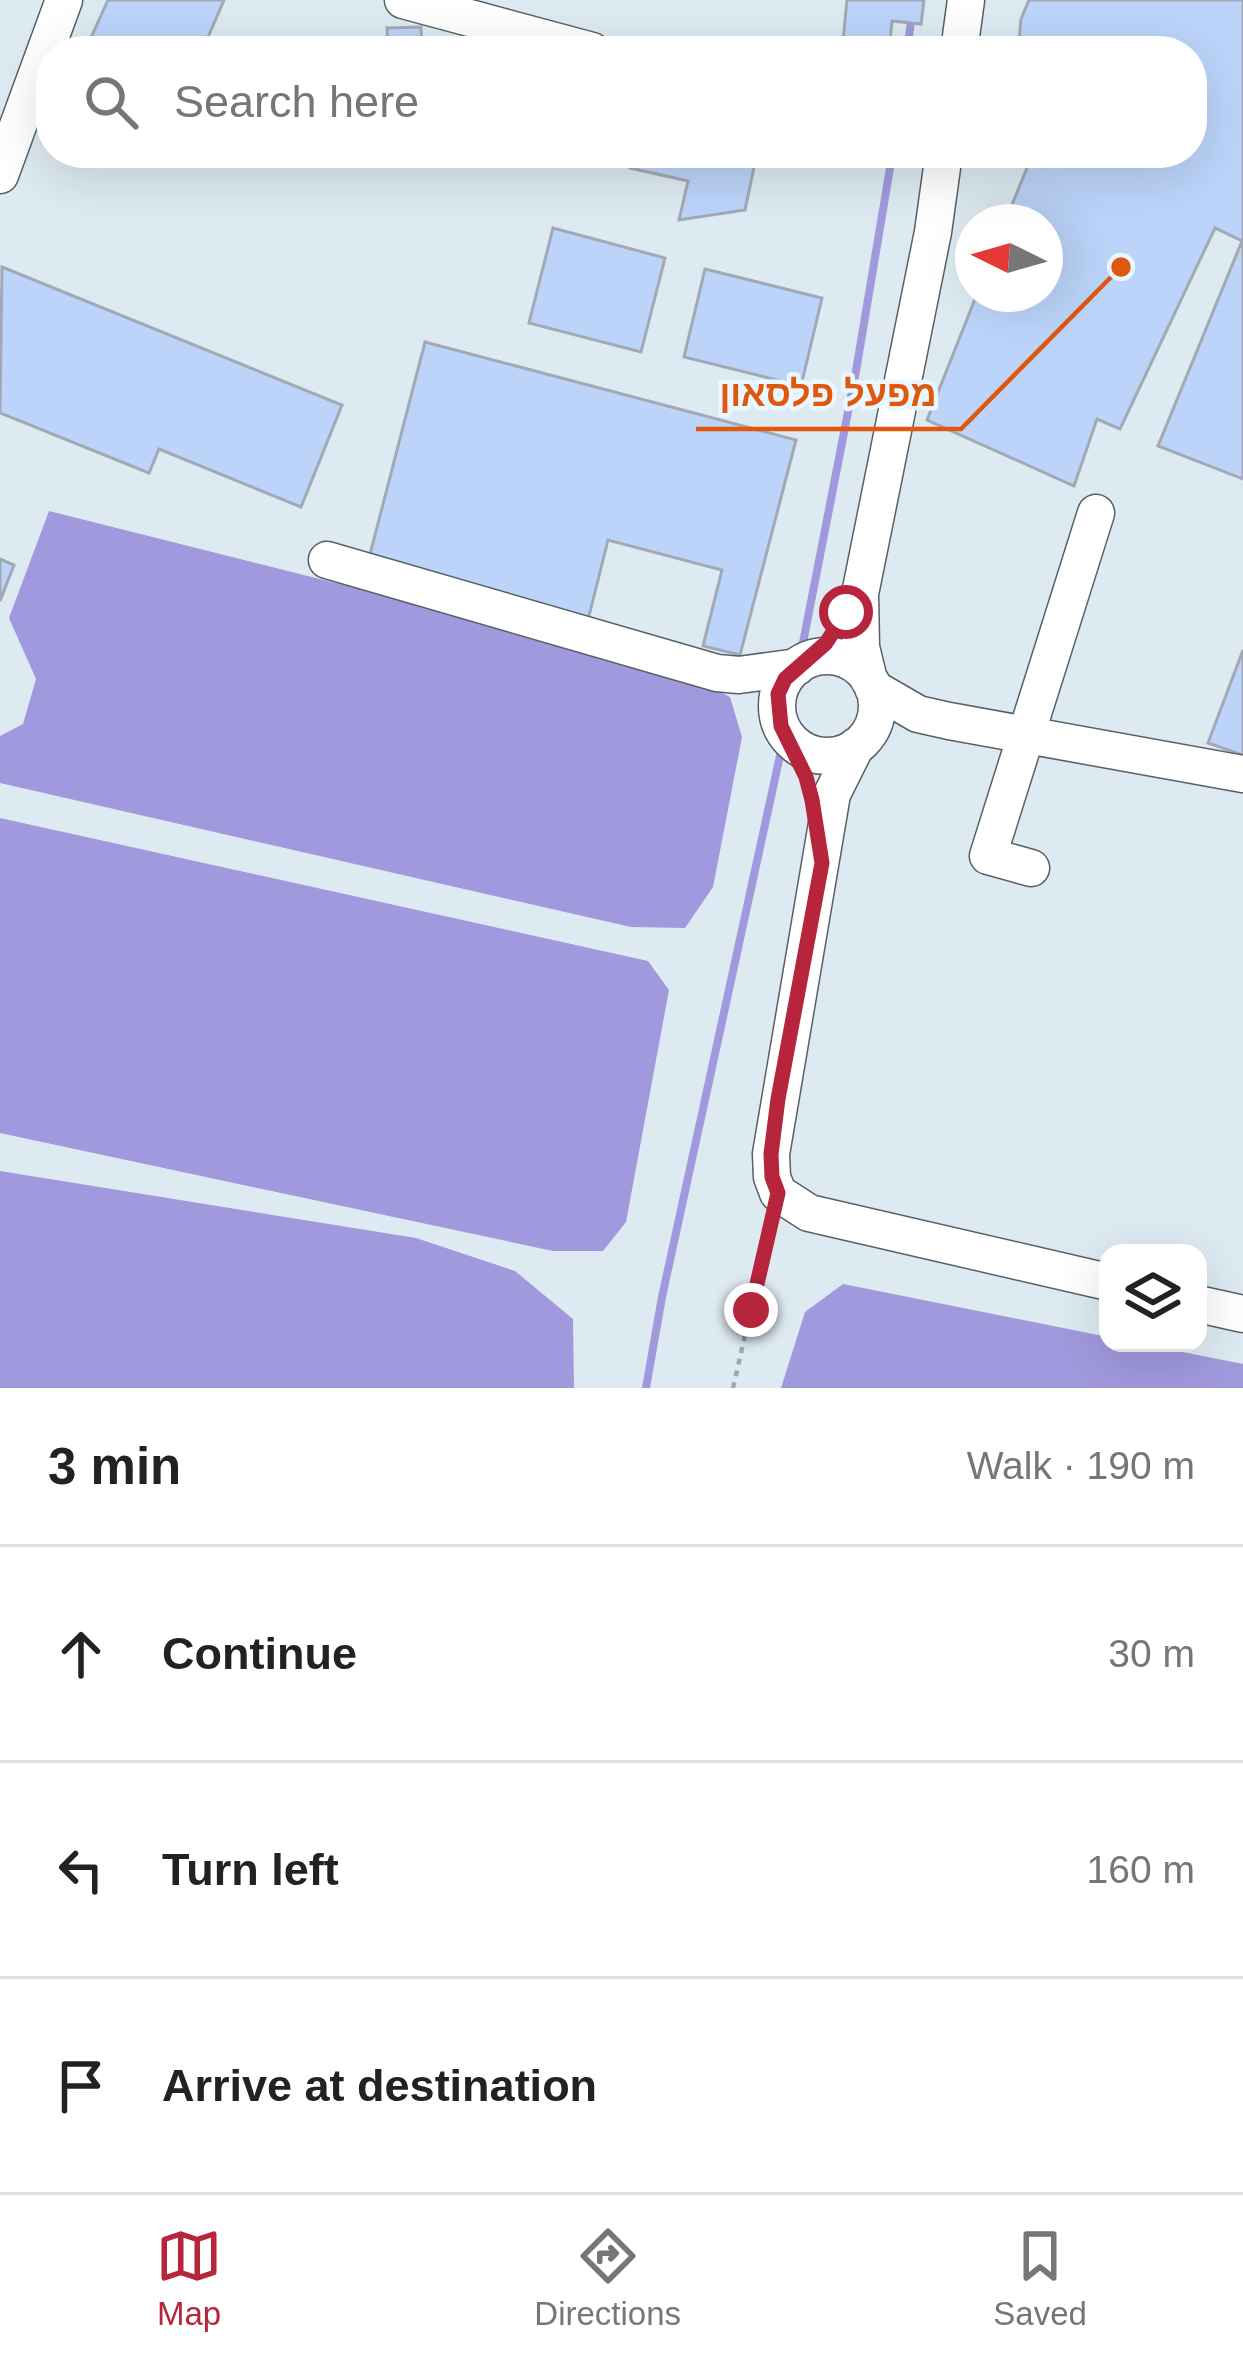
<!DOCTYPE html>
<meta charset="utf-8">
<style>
body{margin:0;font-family:Arial,"Noto Sans Hebrew",sans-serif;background:#f6f6f6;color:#222}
.controls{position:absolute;right:36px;bottom:36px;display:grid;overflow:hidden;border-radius:24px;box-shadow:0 12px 48px #0002}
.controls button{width:108px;height:108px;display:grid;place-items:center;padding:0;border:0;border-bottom:3px solid #e0e0e0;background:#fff;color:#222;font:60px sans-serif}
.compass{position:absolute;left:955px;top:204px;width:108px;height:108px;border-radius:50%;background:#fff;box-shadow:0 12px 48px #0002;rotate:275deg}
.stop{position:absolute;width:36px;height:36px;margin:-27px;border:9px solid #b7253c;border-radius:50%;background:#fff}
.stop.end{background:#b7253c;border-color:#fff;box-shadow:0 3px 12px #0008}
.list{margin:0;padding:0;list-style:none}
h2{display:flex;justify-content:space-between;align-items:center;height:156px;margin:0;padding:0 48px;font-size:51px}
h2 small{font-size:39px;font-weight:400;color:#767676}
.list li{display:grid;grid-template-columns:78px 1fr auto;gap:36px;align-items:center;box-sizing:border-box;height:216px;padding:0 48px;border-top:3px solid #e0e0e0}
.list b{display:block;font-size:45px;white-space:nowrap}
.list em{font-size:39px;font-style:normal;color:#767676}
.icon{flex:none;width:66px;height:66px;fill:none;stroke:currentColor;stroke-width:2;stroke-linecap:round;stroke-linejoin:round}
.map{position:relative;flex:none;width:1243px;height:1388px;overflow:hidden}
.search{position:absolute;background:#fff;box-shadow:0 12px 48px #0002;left:36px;right:36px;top:36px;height:132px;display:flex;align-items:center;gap:30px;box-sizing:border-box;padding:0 42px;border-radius:48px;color:#767676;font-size:45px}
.sheet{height:804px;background:#fff}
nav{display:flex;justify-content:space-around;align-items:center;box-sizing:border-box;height:168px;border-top:3px solid #e0e0e0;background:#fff;font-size:33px;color:#767676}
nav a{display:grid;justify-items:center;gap:6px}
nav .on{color:#b7253c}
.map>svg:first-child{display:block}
.water{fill:#a199dd}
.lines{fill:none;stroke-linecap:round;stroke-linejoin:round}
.stream{stroke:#a199dd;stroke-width:8}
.building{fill:#bcd4fa;stroke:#a3a9b4;stroke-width:3}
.minor-casing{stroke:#566167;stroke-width:39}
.path{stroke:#9ea8ad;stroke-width:4.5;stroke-dasharray:6 6;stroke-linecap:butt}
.minor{stroke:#fff;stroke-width:36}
.route{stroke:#b7253c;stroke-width:15}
.leader{fill:none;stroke:#df580e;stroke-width:4.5}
.callout-dot{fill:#df580e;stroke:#eaf7fe;stroke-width:4.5}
.callout-label{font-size:36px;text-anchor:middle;font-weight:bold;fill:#df580e;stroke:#eaf7fe;stroke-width:9;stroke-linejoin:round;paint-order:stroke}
</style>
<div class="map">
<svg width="1243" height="1388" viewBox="0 0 1243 1388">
<rect width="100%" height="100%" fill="#ddeaf1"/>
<path class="water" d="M 49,511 L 674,668 L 730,697 L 742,737 L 713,887 L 685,928 L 631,927 L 0,783 L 0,736 L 23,724 L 36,679 L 9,618 Z
M 0,818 L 648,961 L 669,990 L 626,1222 L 603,1251 L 553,1251 L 0,1133 Z
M 0,1171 L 416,1238 L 515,1271 L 573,1319 L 574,1388 L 0,1388 Z
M 843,1284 L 1108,1337 L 1108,1343 L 1137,1343 L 1243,1364 L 1243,1388 L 781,1388 L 805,1312 Z"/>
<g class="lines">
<path class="stream" d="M 907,51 L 914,0
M 802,648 L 856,371 L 892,156
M 789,714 L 795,684
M 646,1388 L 662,1297 L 781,751"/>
</g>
<path class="building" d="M 108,0 L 224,0 L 202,51 L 85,51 Z
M 847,0 L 924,0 L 921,24 L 892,21 L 889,51 L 842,51 Z
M 1029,0 L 1243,0 L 1243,479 L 1158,446 L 1242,241 L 1215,228 L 1120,429 L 1097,419 L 1074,486 L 927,420 L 977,294 L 1045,294 L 1045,222 L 1005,222 L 1033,153 L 1192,153 L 1192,51 L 1018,51 L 1021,19 Z
M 421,27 L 422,51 L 388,51 L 387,28 Z
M 633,153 L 757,153 L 745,210 L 679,220 L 688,181 L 630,168 Z
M 553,228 L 665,258 L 641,352 L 529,323 Z
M 2,267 L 342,405 L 301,507 L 159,449 L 149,473 L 0,413 Z
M 705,269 L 822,298 L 801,386 L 684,357 Z
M 425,342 L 796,440 L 740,655 L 703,646 L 722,570 L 608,540 L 587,624 L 367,566 Z
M 0,559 L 14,565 L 0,601 Z
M 1243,650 L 1243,755 L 1208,743 Z"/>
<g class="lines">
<defs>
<path id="minor" d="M 403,0 L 592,51
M 959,51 L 966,0
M 0,175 L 64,0
M 327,560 L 717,673 L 739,675 L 797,667
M777 706a50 50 0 1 1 100 0a50 50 0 1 1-100 0Z
M 869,680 L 861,647 L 860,594 L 933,232 L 944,153
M 873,688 L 918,714 L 949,721 L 1243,774
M 856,746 L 832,794 L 771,1154 L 772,1177 L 778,1193 L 809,1213 L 1108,1282
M 1031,868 L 988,856 L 1096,513
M 1198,1304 L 1243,1314"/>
</defs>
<use href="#minor" class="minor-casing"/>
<path class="path" d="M 733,1388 L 771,1222"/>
<use href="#minor" class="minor"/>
</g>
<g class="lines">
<path class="route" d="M 751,1310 L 778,1193 L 772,1177 L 771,1154 L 778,1099 L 822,863 L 812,800 L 806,777 L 781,726 L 778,694 L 785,679 L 826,643 L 846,612"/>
</g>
<path class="leader" d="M1121 267L961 429H696"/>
<circle class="callout-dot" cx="1121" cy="267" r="12"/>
<g class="callout-label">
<text x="828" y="406">מפעל פלסאון</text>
</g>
</svg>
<div class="controls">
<button><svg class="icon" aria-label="layers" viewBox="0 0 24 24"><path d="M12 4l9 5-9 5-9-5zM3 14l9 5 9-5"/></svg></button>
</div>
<svg class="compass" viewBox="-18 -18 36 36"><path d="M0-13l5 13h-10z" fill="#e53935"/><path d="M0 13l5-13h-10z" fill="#767676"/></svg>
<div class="stop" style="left:846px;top:612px"></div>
<div class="stop end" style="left:751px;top:1310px"></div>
<div class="search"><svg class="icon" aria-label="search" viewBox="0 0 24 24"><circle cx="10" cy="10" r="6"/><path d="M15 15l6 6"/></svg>Search here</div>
</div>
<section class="sheet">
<h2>3 min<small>Walk · 190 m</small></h2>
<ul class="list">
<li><svg class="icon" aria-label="ahead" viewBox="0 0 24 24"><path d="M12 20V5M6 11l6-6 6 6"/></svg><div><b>Continue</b></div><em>30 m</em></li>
<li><svg class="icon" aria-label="left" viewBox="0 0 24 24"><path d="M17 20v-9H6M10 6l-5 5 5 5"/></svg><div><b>Turn left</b></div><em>160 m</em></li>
<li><svg class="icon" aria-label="arrive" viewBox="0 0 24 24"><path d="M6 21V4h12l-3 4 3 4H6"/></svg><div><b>Arrive at destination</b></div></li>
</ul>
</section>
<nav>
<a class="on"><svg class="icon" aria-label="map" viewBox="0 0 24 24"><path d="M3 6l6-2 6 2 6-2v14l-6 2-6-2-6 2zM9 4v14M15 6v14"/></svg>Map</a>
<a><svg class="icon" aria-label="directions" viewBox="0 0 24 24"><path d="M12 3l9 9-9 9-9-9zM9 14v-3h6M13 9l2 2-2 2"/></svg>Directions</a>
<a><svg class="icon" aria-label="saved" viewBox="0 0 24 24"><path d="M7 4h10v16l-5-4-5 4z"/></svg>Saved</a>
</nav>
